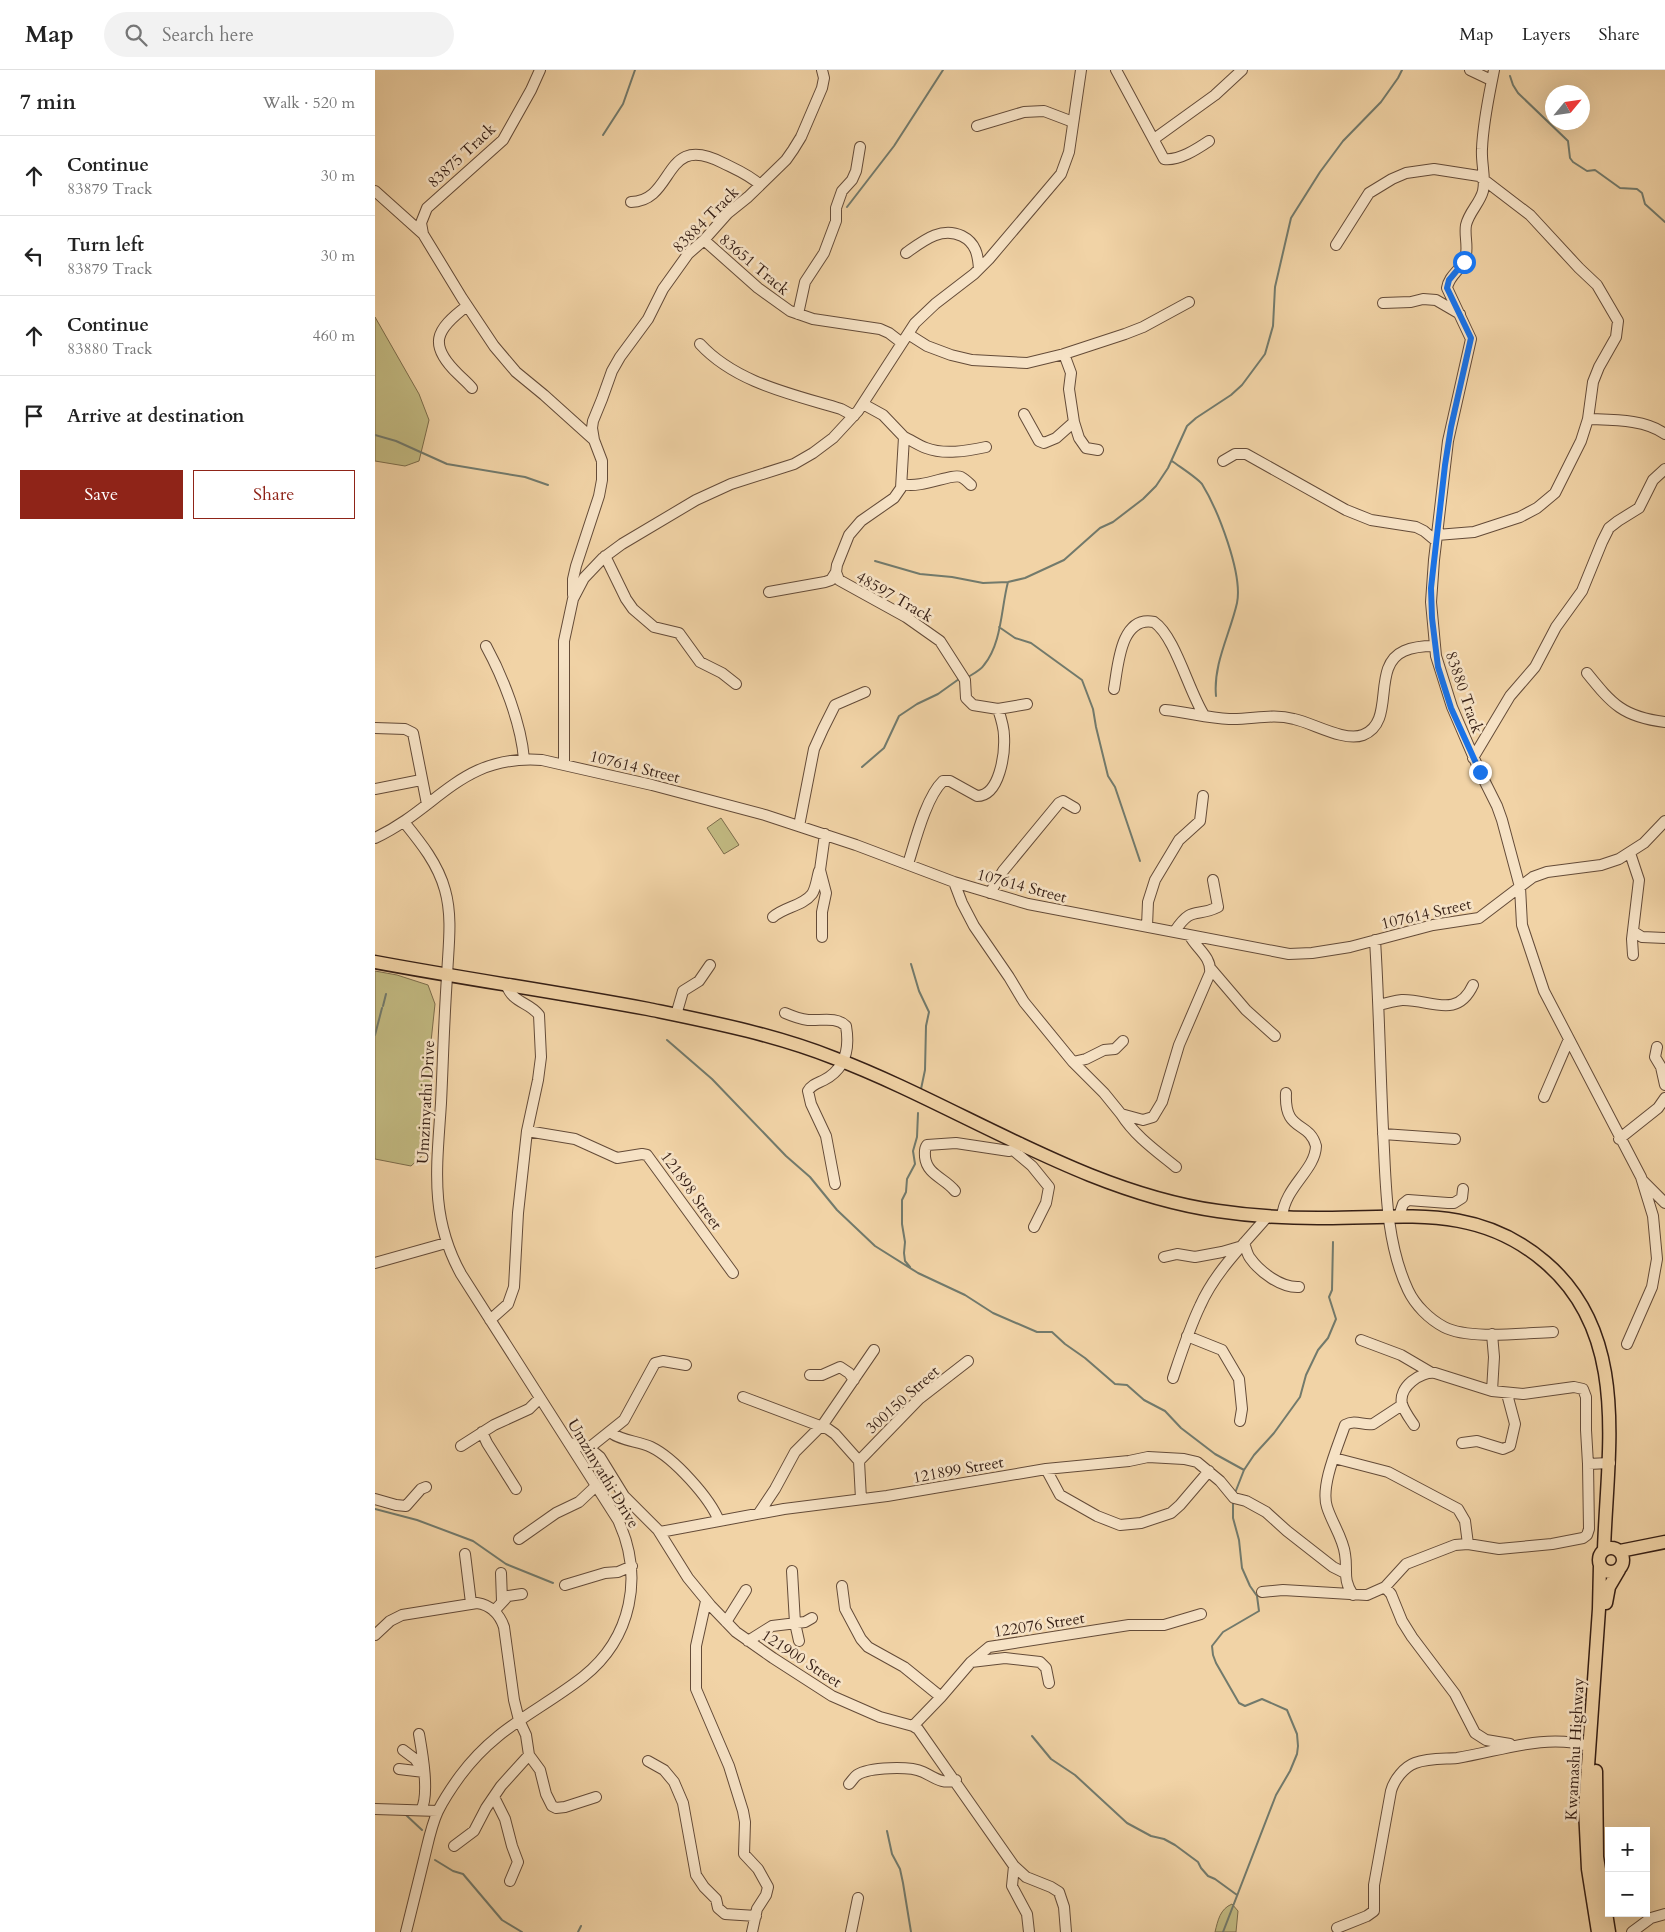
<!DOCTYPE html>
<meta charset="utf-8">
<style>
body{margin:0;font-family:Cardo,serif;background:#f2f2f2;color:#222}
.controls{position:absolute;right:15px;bottom:15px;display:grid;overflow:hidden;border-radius:0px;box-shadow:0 5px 20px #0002}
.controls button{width:45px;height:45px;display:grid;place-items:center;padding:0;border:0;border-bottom:1px solid #e0e0e0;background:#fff;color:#222;font:25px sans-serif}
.compass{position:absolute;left:1170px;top:15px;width:45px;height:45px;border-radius:50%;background:#fff;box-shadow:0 5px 20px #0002;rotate:61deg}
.stop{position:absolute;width:15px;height:15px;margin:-11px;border:4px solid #1a73e8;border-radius:50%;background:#fff}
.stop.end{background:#1a73e8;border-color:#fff;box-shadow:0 1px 5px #0008}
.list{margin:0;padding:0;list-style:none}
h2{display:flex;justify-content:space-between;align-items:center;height:65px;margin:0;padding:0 20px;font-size:21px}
h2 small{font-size:16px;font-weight:400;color:#767676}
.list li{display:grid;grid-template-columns:32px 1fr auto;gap:15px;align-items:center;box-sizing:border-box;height:80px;padding:0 20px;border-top:1px solid #e0e0e0}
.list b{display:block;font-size:19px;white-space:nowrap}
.list p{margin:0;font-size:16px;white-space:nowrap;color:#767676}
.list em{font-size:16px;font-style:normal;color:#767676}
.actions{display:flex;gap:10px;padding:15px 20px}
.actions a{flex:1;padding:11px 0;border:1px solid #8f2418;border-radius:0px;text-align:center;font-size:18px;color:#8f2418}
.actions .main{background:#8f2418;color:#fff}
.icon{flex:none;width:28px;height:28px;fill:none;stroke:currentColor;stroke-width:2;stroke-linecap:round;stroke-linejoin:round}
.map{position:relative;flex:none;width:1290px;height:1862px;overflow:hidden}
header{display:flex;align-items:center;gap:30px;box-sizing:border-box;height:70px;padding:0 25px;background:#fff;border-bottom:1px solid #e0e0e0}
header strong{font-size:24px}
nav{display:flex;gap:28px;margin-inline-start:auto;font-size:18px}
.search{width:350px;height:45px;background:#f2f2f2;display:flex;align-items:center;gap:12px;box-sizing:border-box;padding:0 18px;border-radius:28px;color:#767676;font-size:19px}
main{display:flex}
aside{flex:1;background:#fff}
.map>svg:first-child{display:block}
.green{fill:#c2ba82;stroke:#7c6c4b}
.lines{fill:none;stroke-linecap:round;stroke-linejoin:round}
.stream{stroke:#727a6c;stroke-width:2}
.minor-casing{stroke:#644b38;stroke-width:12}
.major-casing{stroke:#351e14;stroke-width:15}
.minor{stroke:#f6e2c5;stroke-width:10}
.major{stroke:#f1d3a6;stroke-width:12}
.route{stroke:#1a73e8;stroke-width:6}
.labels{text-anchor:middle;stroke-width:5;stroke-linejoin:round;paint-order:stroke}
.street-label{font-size:16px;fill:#351e14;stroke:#f6e2c5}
</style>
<header>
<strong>Map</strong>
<div class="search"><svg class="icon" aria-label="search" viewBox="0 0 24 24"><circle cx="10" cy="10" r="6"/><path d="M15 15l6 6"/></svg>Search here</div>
<nav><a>Map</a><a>Layers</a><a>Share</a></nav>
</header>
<main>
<aside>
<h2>7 min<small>Walk · 520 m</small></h2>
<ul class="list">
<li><svg class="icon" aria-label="ahead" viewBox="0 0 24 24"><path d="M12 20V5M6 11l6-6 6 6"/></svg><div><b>Continue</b><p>83879 Track</p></div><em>30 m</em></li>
<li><svg class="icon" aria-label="left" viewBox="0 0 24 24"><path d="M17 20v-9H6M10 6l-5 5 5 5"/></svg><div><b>Turn left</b><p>83879 Track</p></div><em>30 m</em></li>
<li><svg class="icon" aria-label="ahead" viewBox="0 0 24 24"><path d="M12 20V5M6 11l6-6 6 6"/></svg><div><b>Continue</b><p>83880 Track</p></div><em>460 m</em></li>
<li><svg class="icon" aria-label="arrive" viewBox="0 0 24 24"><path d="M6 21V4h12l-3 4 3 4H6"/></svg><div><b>Arrive at destination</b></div></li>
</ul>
<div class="actions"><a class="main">Save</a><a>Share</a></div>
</aside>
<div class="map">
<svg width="1290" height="1862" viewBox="0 0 1290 1862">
<rect width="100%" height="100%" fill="#f1d3a6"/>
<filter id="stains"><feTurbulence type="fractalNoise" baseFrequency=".004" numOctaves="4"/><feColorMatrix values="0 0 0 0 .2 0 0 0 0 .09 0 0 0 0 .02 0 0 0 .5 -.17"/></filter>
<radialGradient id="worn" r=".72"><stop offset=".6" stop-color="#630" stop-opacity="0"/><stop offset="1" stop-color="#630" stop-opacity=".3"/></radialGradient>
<path class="green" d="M 0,247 L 44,324 L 54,350 L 44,391 L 30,396 L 0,391 Z
M 346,748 L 364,775 L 349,784 L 332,758 Z
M 0,901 L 22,905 L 53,915 L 60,934 L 55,981 L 56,1020 L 51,1082 L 36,1096 L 0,1089 Z
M 857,1834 L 863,1841 L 861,1862 L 840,1862 C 843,1850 845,1839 857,1834 Z"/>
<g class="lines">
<path class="stream" d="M 1135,6 L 1138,15 L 1143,23 L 1193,71 L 1195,88 L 1198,92 L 1212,101 L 1220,100 L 1245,118 L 1262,119 L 1267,123 L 1270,134 L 1290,152
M 228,65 L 248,34 L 260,0
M 472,137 L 519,76 L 568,0
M 0,365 L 21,371 L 72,394 L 150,407 L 173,415
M 797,391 C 805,397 821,407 827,414 C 843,440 868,504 862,533 C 855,564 838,594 841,626
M 500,491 L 545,504 L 577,507 L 608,513 L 633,512 L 650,508 L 689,490 L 725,458 L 738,452 L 768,429 L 781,416 L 793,398 L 812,356 L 821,348 L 856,325 L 867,315 L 890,284 L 898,256 L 900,217 L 916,148 L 945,102 L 968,71 L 1006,32 L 1023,8 L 1027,0
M 624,557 L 640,568 L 656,573 L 707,610 L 718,639 L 721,657 L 733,706 L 740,717 L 765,791
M 593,607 C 598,604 606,600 609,595 C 627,573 626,538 633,512
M 487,697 L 509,678 L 524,646 L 542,634 L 563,624 L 584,609
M 536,894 L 544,921 L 554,942 L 551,956 L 550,1000 L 546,1019
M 8,936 L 11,924
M 0,965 L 7,938
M 292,970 L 337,1009 L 411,1086 L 435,1107 L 462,1140 L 500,1176 L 543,1203 L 590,1225 L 618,1243 L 662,1262 L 677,1262 L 690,1274 L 710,1288 L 740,1314 L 752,1315 L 769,1330 L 790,1341 L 806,1358 L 840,1384 L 869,1400
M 535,1197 L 530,1191 L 529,1183 L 530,1172 L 527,1154 L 527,1130 L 531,1122 L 532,1109 L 540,1094 L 538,1081 L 542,1067 L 543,1043
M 860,1423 L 869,1400 L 879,1385 L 899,1363 L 925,1327 L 931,1305 L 943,1280 L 953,1268 L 961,1249 L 954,1227 L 957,1220 L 958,1172
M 0,1439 L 42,1450 L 98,1471 L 131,1494 L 178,1513
M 657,1666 L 676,1689 L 700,1705 L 752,1753 L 776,1766 L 789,1769 L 800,1775 L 823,1792 L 826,1798 L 833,1806 L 840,1809 L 862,1825
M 31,1745 L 47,1760
M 512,1761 L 517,1784 L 525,1799 L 528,1813 L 536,1862
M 60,1790 L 78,1801 L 88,1804 L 127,1850 L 147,1862
M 203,1862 L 206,1856
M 848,1862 L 901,1725 L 915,1701 L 922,1684 L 923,1676 L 922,1664 L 912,1640 L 887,1629 L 870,1636 L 864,1633 L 841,1593 L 838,1585 L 837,1576 L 848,1562 L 884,1541 L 882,1526 L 875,1516 L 867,1498 L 864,1470 L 858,1448 L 858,1432"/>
<defs>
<path id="minor" d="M 741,0 L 789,89 C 804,91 822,79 834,71
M 1095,0 L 1116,10
M 1119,0 C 1114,26 1108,52 1107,79 C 1106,93 1111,108 1108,121 C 1105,133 1094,142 1091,155 C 1089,166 1094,178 1090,189 C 1086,200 1074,205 1072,218 L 1096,269 L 1073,371 L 1059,490 L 1056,532 L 1061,586 L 1077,637 L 1105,702 L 1122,736 L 1127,750 L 1145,817 L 1147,855 L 1169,921 L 1266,1107 L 1278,1146 L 1282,1189 L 1277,1217 L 1252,1274
M 602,56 L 649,42 L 669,41 L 698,52
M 779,69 L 840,25 L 867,0
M 0,121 L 48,164 L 87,228 L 119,276 L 141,302 L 169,325 L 219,370 L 227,391 L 227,410 L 224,426 L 201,496 L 198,509 L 198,525
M 256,132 C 301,131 287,61 348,93 C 360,99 375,105 385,115
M 48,164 L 46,153 L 52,138 L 128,70 L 156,20 L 165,0
M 329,170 L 383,218 L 415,241 L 438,249 L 505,259 L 514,263 L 527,273
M 961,175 L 994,123 L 1017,109 L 1031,103 L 1059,99 L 1104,106 L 1155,145 L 1204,198 L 1222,215 L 1243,251 L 1241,267 L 1224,297 L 1218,312 L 1213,349 L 1206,371 L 1180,423 L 1162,438 L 1145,447 L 1099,462 L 1062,465
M 531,183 C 548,171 566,156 587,166 C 601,173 603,185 604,199
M 1008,233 L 1036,232 L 1048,229 L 1061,230 L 1085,244
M 92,236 C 60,260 53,275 83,304 C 88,309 93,313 97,318
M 423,244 L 430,212 L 449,183 L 461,151 L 461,138 L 467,121 L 477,110 L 481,101 L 485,77
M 533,264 L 552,276 L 576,285 L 597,290 L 652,293 L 689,284 L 750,264 L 768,257 L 814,232
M 325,274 C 361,313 417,324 466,339 L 479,346
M 689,284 L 696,303 L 694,319 L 699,352 L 704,368 L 711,378 L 723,380
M 488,334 L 508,345 L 529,367 L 526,418 L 519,428 L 486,451 L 474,465 L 462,495 L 461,502 L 464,510 L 531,547 L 565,571 L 590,610 L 591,628 L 598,635 L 623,639 L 652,634
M 649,344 L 664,371 L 669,373 L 681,368 L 699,352
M 1213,349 C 1237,350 1270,349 1290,364
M 529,367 C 536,370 543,375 551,378 C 569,385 592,381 611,377
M 219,370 L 217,358 L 218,351 L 227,329 L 237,301 L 245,287 L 273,249 L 288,219 L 313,184 L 329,170 L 353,143 L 373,127 L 411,90 L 418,80 L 426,67 L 447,18 L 449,8 L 447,0
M 848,391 L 860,384 L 871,384 L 971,440 L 996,450 L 1041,457 L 1049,461 L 1061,471
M 527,414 C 547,419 576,403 586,407 C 590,409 593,412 596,415
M 230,486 L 251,529 L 258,539 L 279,557 L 304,563 L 325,592 L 347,603 L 361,614
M 394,522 L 450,512 L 456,510 L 461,502
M 111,576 C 128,607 146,653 149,689
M 1212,603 C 1237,634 1248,647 1290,652
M 739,619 C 743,597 745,545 779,552 C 800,566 814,622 829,645
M 790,640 C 811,642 833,648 854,649 C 876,650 897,643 919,649 C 938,653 969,672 988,665 C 1022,652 995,596 1029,581 C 1038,577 1050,576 1059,576
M 0,658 L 30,659 L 38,663 L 52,734
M 1098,688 L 1135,626 L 1160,597 L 1181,557 L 1207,521 L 1227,472 L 1234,458 L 1243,451 L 1264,438 L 1278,410 L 1290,399
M 189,694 L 189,571 L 198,529 L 209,508 L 228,488 L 247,474 L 321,430 L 356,414 L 419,394 L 438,383 L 458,368 L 483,341 L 540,253 L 560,234 L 599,204 L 614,189 L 686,104 L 694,82 L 706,0
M 0,719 L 46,710
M 29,752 C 46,773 63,794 70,820 C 78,848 73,879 72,907 C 69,949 68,991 66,1033 C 62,1096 54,1146 86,1204 L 243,1450 C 269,1506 257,1568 208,1607 C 163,1642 121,1657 85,1706 C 77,1717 69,1729 63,1741 C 56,1756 53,1773 49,1789 C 43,1813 37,1838 31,1862
M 424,756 L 439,679 L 448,659 L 460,635 L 490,622
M 0,768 C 64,738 86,684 167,690 L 277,715 L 390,745 L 481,775 L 579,812 L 653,834 L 914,884 L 937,883 L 975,877 L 1058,855 L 1104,848 L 1158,807 L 1172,802 L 1226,795 L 1244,789 L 1269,773 L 1290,751
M 1255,783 L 1264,810 L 1257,869 L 1258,885
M 533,794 C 540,772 551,727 568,711 L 575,711 L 602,726 C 625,726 630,683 629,666 C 629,657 626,648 623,639
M 579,812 L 587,833 L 599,856 L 634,907 L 649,932 L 698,992 L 711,989 L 729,980 L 740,979 L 748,971
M 615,823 L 628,801 L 684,733 L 688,731 L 700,738
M 398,847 C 409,837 428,836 437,824 C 441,818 442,808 444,801
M 772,856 L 773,832 L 780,810 L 804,770 L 825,751 L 828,726
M 800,861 C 817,835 821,848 843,837 L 838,810
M 1259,862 L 1267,867 L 1290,868
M 447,867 L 447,842 L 451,823 L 445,800 L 450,764
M 1000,870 C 1004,933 1005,996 1008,1060 C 1011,1112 1010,1171 1033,1220 C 1040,1235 1054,1249 1069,1257 C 1094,1270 1149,1263 1178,1262
M 836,899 L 871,940 L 900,966
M 1004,935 C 1011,933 1019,931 1027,930 C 1055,929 1082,950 1098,915
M 410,943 C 417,946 425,949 433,950 C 446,951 461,946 471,956 C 475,979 470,999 449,1010 C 443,1013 436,1015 433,1021 L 436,1034 L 451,1066 L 460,1114
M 301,945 L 308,921 L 324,911 L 335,895
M 1282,977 L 1280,987 L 1286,997 L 1290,1015
M 698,992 L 729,1023 L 746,1044 L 768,1050 L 778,1047 L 787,1032 L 804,975 L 835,903 C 837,887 821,878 815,866
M 1169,1027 L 1194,969
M 746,1044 C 760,1066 780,1080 801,1097
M 152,1061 L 200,1069 L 242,1088 L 267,1084 L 272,1085 L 358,1203
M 1008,1064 L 1080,1069
M 1244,1069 L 1283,1038 L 1290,1028
M 638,1080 L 657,1096 L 674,1117 L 671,1133 L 659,1157
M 1268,1111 L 1290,1133
M 580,1121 C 570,1108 552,1105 550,1087 C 550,1082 549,1079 552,1075 L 581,1073 L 634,1081 L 640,1079 L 645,1073
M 1024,1146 L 1028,1134 L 1033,1130 L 1073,1133 L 1079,1133 L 1087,1128 L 1088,1119
M 907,1147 C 910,1116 940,1101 941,1076 C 934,1050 909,1063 911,1023
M 869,1173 C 871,1178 872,1184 875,1188 C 885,1202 906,1218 924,1217
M 789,1187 L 802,1184 L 820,1187 L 847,1182 L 864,1177
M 0,1193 L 71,1173
M 115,1250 L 133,1234 L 139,1217 L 143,1143 L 152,1061 L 163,1010 L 166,987 L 164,945 C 153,931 138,934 131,914
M 1117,1264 L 1119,1287 L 1117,1321 L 1148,1324 L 1199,1317 L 1208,1319 L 1211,1327 L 1211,1360 L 1213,1394 L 1235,1393
M 812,1266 L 847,1280 L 864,1309 L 867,1339 L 865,1351
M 986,1270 L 1026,1285 L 1055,1302
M 435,1305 L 447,1305 L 465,1297 L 474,1303 L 479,1310
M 798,1308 C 806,1284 814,1259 825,1236 C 840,1202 868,1175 892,1147
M 368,1327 L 453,1359 L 460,1364 L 484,1391 L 486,1429
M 1039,1355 C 1035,1349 1029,1341 1027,1334 C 1023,1317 1046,1301 1060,1303 L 1117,1321
M 107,1362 L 112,1373 L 141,1419
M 235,1362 C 246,1371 263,1371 276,1377 C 299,1388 335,1428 344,1451
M 195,1373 L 214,1378 L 225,1387 L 249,1426 L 283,1460 L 313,1508 L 336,1536 L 361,1562 L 398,1588 L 457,1626 L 505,1647 L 538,1656 L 543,1659 L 639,1796 L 651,1807 L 676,1817 L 684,1822 L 689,1837 L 691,1862
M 1087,1373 L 1102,1371 L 1128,1379 L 1135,1376 L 1140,1354 L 1132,1324
M 86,1376 L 119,1355 L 154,1339 L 165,1328
M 214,1378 L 249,1350 L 280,1293 L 288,1291 L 311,1295
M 959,1388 L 1013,1402 L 1083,1439 L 1090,1451 L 1093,1474
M 484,1391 L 544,1329 L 593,1291
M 671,1399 L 685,1425 L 722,1446 L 745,1455 L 766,1453 L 796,1443 L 805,1435 L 834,1401
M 0,1429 L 21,1435 L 31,1436 L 46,1419 L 51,1417
M 384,1443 L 400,1419 L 420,1382 L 449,1353 L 499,1280
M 285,1462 L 409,1439 L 512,1426 L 671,1399 L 754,1391 L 773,1387 L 809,1389 L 822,1392 L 845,1411 L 859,1428 L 871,1431 L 891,1442 L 912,1461 L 958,1497 L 970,1503
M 144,1469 L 181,1443 L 204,1432 L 221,1416
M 90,1484 L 96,1533
M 417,1501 L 420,1553 L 424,1571
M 126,1503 L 127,1531
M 190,1515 L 230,1503 L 243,1502 L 257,1496
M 467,1516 L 470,1539 L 486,1569 L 493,1577 L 529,1597 L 566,1627
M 1010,1517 L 1016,1524 L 1027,1551 L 1037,1567 L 1080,1624 L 1100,1663 L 1111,1670 L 1135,1674
M 887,1522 L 908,1520 L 992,1525 L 1010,1517 L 1031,1494 L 1080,1475 L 1093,1474 L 1124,1479 L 1177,1474 L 1208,1468 L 1212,1465 L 1214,1459 L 1213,1394
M 978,1525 C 967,1508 973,1502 970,1484 C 968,1468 957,1453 952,1437 C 945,1416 963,1376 970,1355 C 981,1349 988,1356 998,1354 L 1027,1335
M 331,1531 L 321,1576 L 321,1619 L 354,1696 L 368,1741 L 370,1752 L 369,1784 L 383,1799 L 393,1817 L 391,1825 L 382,1839 L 377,1862
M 119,1541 L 133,1526 L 147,1524
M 351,1552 L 371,1520
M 0,1565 L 15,1551 L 27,1545 L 102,1533 C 116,1535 125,1545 129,1557 L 139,1630 L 144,1650 L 151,1665 L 154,1685 L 165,1700 L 171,1724 L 177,1736 L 181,1738 L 190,1737 L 221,1727
M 373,1571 L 397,1556 L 430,1552 L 437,1548
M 596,1592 L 630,1588 L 665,1592 L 671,1598 L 674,1613
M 538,1656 L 566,1627 L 596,1592 L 614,1577 L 754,1555 L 789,1555 L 826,1544
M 44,1664 C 47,1681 55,1725 46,1740
M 28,1680 L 40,1689 L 49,1701
M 273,1691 L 289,1700 L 299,1712 L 308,1733 L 321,1805 L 329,1817 L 341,1829 L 343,1838 L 350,1844 L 381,1846
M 24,1699 L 49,1702
M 474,1714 C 477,1711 479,1707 482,1705 C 494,1697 535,1696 548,1702 C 559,1707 567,1715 581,1710
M 119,1727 L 130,1749 L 137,1776 L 143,1792 L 135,1811
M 0,1739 L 63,1741
M 79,1776 L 99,1761 L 111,1738 L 126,1716 L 154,1685
M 639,1796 L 637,1816 L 652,1844 L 654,1862
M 962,1858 L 992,1846 L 999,1841 L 999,1815 L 1016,1721 C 1019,1710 1029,1697 1040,1693 C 1053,1688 1069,1689 1082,1688 C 1126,1681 1170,1663 1214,1676
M 476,1862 L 483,1828
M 1257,1862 L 1276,1848 L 1290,1844"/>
<path id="major" d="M 0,892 C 91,909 182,922 273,939 C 336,952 398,964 459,988 C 585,1036 708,1122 843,1141 C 876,1146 909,1148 943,1148 C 1027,1149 1100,1132 1170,1192 C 1256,1265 1232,1381 1229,1480
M1224 1490a12 12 0 1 1 24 0a12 12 0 1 1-24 0Z
M 1245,1481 L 1290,1472
M 1231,1533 L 1234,1517 L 1244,1500
M 1221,1701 L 1222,1787 L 1234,1862
M 1223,1862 L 1213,1799 L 1210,1739 L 1224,1539 L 1225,1496"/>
</defs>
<use href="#minor" class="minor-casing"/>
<use href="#major" class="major-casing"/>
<use href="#minor" class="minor"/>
<use href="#major" class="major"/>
</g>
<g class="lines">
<path class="route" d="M 1089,192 L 1074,210 L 1072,218 L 1096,268 L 1076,357 L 1070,395 L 1056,518 L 1057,548 L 1063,597 L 1076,638 L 1105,702"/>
</g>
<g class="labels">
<g class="street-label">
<text transform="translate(86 85) rotate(-43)" y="6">83875 Track</text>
<text transform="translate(330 149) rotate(-45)" y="6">83884 Track</text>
<text transform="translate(380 194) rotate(40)" y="6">83651 Track</text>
<text transform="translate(520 526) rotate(30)" y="6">48597 Track</text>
<text transform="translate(1090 622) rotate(71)" y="6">83880 Track</text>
<text transform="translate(260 696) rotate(14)" y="6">107614 Street</text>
<text transform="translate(647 815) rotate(15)" y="6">107614 Street</text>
<text transform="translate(1051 843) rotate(-13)" y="6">107614 Street</text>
<text transform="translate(50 1032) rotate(-87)" y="6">Umzinyathi Drive</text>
<text transform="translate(317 1120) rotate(54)" y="6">121898 Street</text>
<text transform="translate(527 1329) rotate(-42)" y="6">300150 Street</text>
<text transform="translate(583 1399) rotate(-10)" y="6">121899 Street</text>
<text transform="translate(229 1403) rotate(59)" y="6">Umzinyathi Drive</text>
<text transform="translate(664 1554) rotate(-9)" y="6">122076 Street</text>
<text transform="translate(427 1588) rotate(33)" y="6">121900 Street</text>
<text transform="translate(1199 1679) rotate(-87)" y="6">Kwamashu Highway</text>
</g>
</g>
<rect width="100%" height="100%" filter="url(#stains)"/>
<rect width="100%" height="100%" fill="url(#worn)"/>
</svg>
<div class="controls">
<button>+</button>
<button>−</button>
</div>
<svg class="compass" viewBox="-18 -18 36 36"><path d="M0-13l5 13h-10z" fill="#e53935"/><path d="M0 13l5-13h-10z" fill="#767676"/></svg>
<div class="stop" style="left:1089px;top:192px"></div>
<div class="stop end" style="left:1105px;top:702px"></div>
</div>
</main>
